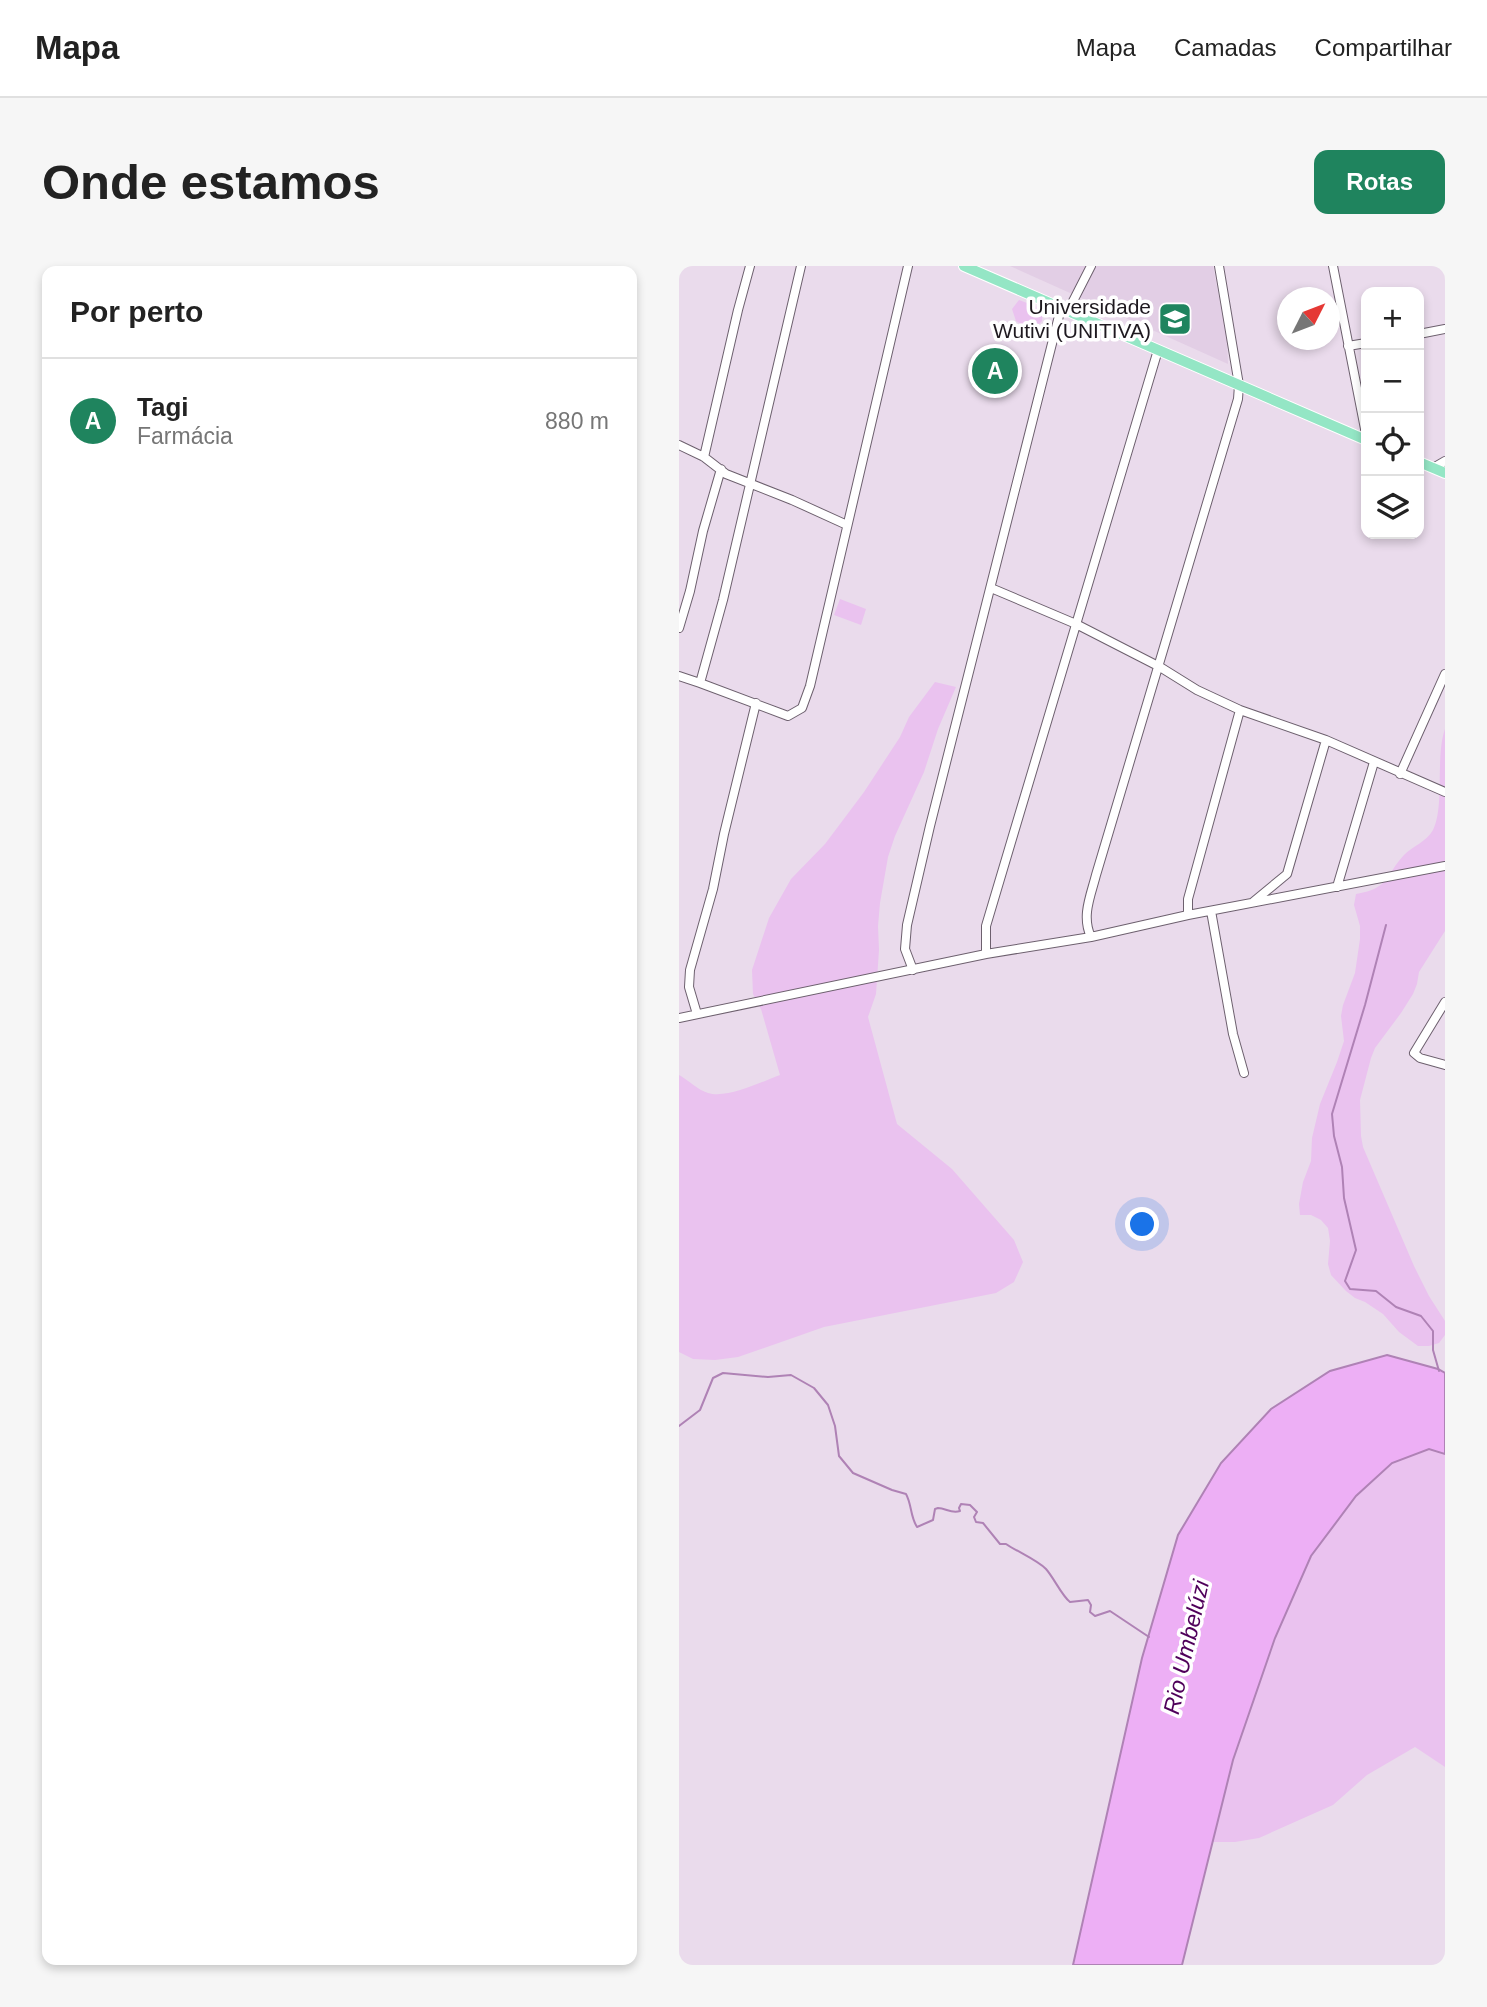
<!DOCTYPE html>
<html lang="pt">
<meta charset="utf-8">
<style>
body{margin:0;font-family:Helvetica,sans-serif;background:#f6f6f6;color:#222}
.controls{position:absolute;right:21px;top:21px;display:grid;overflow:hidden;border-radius:14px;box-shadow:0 4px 10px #0003}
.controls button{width:63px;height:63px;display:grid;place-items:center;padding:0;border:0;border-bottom:2px solid #e0e0e0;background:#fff;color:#222;font:35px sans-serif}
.compass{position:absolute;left:598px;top:21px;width:63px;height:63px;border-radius:50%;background:#fff;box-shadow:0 4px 10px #0003;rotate:48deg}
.you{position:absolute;left:464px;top:959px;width:24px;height:24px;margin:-18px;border:5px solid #fff;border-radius:50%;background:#1a73e8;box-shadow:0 0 0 10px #1a73e833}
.badge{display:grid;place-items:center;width:46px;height:46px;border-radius:50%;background:#1f845e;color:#fff;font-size:23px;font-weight:700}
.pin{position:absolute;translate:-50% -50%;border:4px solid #fff;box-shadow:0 2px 7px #0006}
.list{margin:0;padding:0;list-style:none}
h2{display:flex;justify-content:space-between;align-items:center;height:91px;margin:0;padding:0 28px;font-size:30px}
h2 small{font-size:23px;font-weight:400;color:#767676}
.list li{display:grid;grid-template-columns:46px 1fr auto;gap:21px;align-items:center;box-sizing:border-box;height:126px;padding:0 28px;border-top:2px solid #e0e0e0}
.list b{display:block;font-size:26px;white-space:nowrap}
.list p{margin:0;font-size:23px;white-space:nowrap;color:#767676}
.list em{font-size:23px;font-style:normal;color:#767676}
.icon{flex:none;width:38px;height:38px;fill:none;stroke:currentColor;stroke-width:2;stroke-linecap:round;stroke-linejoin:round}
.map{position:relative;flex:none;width:766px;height:1699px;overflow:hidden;border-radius:14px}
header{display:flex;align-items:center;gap:42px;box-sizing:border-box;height:98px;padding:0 35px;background:#fff;border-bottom:2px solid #e0e0e0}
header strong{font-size:33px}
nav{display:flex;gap:38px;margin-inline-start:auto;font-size:24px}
.intro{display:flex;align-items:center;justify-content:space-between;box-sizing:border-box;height:168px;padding:0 42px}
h1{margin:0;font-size:49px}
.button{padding:18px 32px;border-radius:14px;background:#1f845e;color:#fff;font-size:24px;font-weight:700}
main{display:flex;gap:42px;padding:0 42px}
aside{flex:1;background:#fff;border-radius:14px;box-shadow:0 4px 10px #0003}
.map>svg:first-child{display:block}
.built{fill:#e2cee5}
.green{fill:#eac2ef}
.water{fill:#edaff5;stroke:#af82b5;stroke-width:2}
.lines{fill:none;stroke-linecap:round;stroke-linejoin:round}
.stream{stroke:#af82b5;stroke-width:2}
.minor-casing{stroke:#6d606e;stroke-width:10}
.major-casing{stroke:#fff;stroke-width:12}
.minor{stroke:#fff;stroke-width:8}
.major{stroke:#94e6c5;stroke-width:10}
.labels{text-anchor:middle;stroke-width:7;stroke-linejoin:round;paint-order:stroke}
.poi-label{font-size:21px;fill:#1e191f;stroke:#fff;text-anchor:end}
.water-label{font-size:23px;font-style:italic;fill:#4f005a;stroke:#fff}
</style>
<header>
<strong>Mapa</strong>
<nav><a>Mapa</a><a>Camadas</a><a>Compartilhar</a></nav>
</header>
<div class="intro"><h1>Onde estamos</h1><a class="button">Rotas</a></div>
<main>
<aside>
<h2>Por perto<small></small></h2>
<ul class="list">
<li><span class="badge">A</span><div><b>Tagi</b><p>Farmácia</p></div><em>880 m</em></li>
</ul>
</aside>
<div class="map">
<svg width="766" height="1699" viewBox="0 0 766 1699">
<rect width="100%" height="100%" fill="#eadbec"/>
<path class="built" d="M 331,0 L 534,0 L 548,73 L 549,98 Z"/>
<path class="green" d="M 340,34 L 364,43 L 363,55 L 356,62 L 347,61 L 337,55 L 333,43 Z
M 161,333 L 187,343 L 182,359 L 155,349 Z
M 256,416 L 277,421 L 259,463 L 245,506 L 216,570 L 209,591 L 201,637 L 199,660 L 200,684 L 197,728 L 189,751 L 218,858 L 273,903 L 335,974 L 344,996 L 335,1016 L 317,1027 L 145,1061 L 59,1091 L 36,1094 L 14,1093 L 0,1086 L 0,809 C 9,814 19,824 29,827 C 48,833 82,816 101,809 L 82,743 L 74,728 L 73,704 L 90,652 L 112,613 L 146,578 L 185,526 L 221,471 L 230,451 Z
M 766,463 L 766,665 L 740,706 L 738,718 L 734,728 L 722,747 L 696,782 L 692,792 L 681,834 L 682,870 L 684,881 L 735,1000 L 750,1030 L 766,1055 L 766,1069 L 760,1077 L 750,1080 L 739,1080 L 720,1066 L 704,1048 L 686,1036 L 676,1032 L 667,1025 L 652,1009 L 649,998 L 651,975 L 649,962 L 642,954 L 632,949 L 621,949 L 620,938 L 624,916 L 632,895 L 633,872 L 641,838 L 658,796 L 665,775 L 662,750 L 664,739 L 676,707 L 681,673 L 681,660 L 675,639 L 677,628 C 712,622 706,609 725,589 C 734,580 747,576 754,564 C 766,540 756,491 766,463 Z
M 750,1183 L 766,1188 L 766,1501 L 736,1481 L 688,1509 L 654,1539 L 580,1572 L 556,1576 L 534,1576 L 554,1494 L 596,1372 L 632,1290 L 677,1230 L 713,1197 Z"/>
<path class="water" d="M 708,1089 L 759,1103 L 766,1107 L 766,1188 L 750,1183 L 713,1197 L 677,1230 L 632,1290 L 596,1372 L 554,1494 L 503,1699 L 394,1699 L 463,1392 L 499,1269 L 542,1197 L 592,1143 L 651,1105 Z"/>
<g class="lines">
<path class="stream" d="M 707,659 L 686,739 L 653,848 L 655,870 L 663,901 L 665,932 L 677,984 L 666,1015 L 671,1023 L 697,1025 L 717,1041 L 742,1050 L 754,1065 L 754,1084 L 760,1105
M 0,1160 L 21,1144 L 34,1112 L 44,1107 L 89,1111 L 112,1109 L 135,1122 L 149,1139 L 156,1160 L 160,1190 L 174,1207 L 213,1224 L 227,1228 C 233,1239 231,1250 238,1261 L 254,1254 L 256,1243 L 259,1242 C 267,1242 272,1248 281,1245 L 280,1242 L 282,1238 L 291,1239 L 298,1246 L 295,1251 L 297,1256 L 304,1257 L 321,1278 L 327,1278 C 339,1286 358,1294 367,1303 C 375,1312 383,1330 391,1336 L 409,1334 L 412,1339 L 411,1346 L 416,1350 L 431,1345 L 470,1371"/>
<defs>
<path id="minor" d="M 122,0 L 44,334 L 21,417 L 109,450 L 123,442 L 131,420 L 229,0
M 654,0 L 687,168
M 389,45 L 412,0
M 740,68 L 766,63
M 669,80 L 687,77
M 0,179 L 25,191 L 47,208 L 113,234 L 168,259
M 25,191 L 59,44 L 71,0
M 754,202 L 766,195
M 312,322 L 397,358 L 481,401 L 518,424 L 561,444 L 647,474 L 766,526
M 0,362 L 11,325 L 24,265 L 42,203
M 0,410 L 21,417
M 721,508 L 766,408
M 658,621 L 695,496
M 574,636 L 608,608 L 647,474
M 532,645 L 554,768 L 565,807
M 509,649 L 509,633 L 561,444
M 412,671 C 402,650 412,629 417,609 L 559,133 L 560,119 L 540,0
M 307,688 L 307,660 L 479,84
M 234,704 L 226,683 L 228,659 L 251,560 L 382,42
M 766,736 L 735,787 L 741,792 L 766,799
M 18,748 L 10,721 L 11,704 L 34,623 L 45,568 L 77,437
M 0,752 L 307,688 L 412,671 L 509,649 L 766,600"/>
<path id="major" d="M 285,0 L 687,174
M 740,196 L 766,207"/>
</defs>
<use href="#minor" class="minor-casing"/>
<use href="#major" class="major-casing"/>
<use href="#minor" class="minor"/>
<use href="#major" class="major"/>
</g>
<defs>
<symbol id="university-square" viewBox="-11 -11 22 22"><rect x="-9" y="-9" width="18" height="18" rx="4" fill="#1f845e" stroke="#fff"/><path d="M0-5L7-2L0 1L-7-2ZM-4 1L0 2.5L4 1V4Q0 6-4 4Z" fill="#fff"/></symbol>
</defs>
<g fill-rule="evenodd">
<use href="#university-square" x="477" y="34" width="38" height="38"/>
</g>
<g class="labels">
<g class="poi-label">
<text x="472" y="48">Universidade<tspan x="472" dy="24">Wutivi (UNITIVA)</tspan></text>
</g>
<g class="water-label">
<text transform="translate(507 1381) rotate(-77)" y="8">Rio Umbelúzi</text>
</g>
</g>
</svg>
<div class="controls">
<button>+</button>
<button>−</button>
<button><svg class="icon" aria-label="locate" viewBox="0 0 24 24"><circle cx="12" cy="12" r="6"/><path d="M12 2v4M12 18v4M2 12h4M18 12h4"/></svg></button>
<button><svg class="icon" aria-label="layers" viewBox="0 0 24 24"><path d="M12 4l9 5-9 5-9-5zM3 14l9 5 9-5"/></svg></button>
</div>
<svg class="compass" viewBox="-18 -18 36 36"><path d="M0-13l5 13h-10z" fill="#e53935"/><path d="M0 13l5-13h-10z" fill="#767676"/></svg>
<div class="you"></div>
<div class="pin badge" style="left:316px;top:105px">A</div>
</div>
</main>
